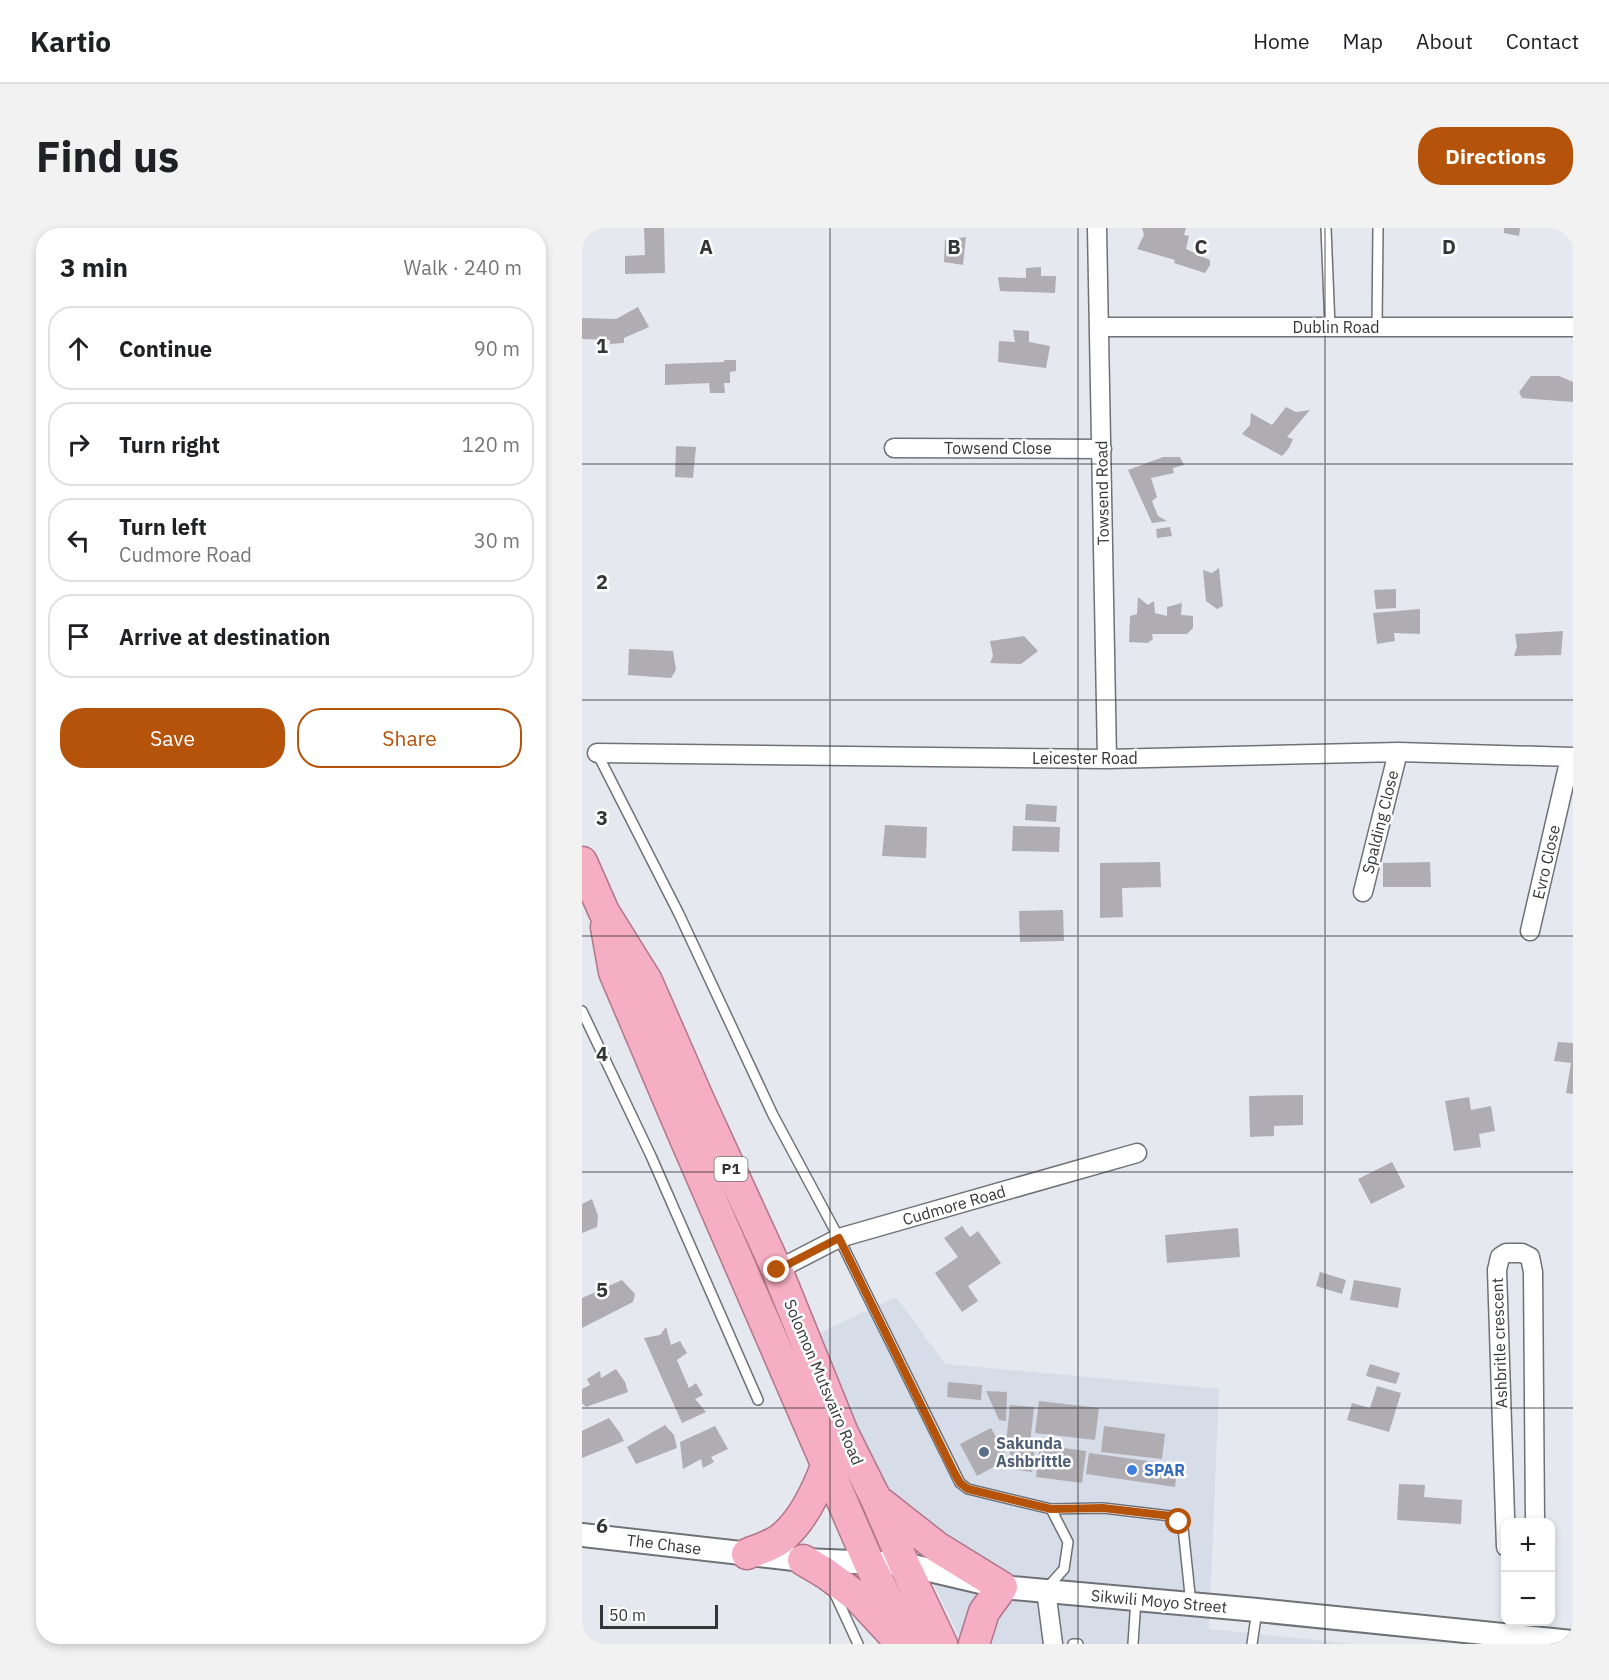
<!DOCTYPE html>
<meta charset="utf-8">
<style>
body{margin:0;font-family:"IBM Plex Sans",sans-serif;background:#f2f2f2;color:#202124}
.controls{position:absolute;right:18px;bottom:18px;display:grid;overflow:hidden;border-radius:12px;box-shadow:0 3px 9px #0003}
.controls button{width:54px;height:54px;display:grid;place-items:center;padding:0;border:0;border-bottom:2px solid #e0e0e0;background:#fff;color:#202124;font:30px sans-serif}
.scale{position:absolute;left:18px;bottom:15px;width:118px;box-sizing:border-box;padding-left:6px;border:3px solid #343537;border-top:0;font-size:16px;line-height:21px;white-space:nowrap;color:#343537;-webkit-text-stroke:4px #fff;paint-order:stroke}
.stop{position:absolute;width:18px;height:18px;margin:-14px;border:4px solid #b45309;border-radius:50%;background:#fff}
.stop.end{background:#b45309;border-color:#fff;box-shadow:0 2px 6px #0008}
.list{margin:0;padding:0;list-style:none}
h2{display:flex;justify-content:space-between;align-items:center;height:78px;margin:0;padding:0 24px;font-size:26px}
h2 small{font-size:20px;font-weight:400;color:#757577}
.list li{display:grid;grid-template-columns:39px 1fr auto;gap:18px;align-items:center;box-sizing:border-box;height:84px;margin:0 12px 12px;padding:0 12px;border:2px solid #e0e0e0;border-radius:24px}
.list b{display:block;font-size:22px;white-space:nowrap}
.list p{margin:0;font-size:20px;white-space:nowrap;color:#757577}
.list em{font-size:20px;font-style:normal;color:#757577}
.actions{display:flex;gap:12px;padding:18px 24px}
.actions a{flex:1;padding:14px 0;border:2px solid #b45309;border-radius:24px;text-align:center;font-size:21px;color:#b45309}
.actions .main{background:#b45309;color:#fff}
.icon{flex:none;width:33px;height:33px;fill:none;stroke:currentColor;stroke-width:2;stroke-linecap:round;stroke-linejoin:round}
.map{position:relative;flex:none;width:991px;height:1416px;overflow:hidden;border-radius:24px}
header{display:flex;align-items:center;gap:36px;box-sizing:border-box;height:84px;padding:0 30px;background:#fff;border-bottom:2px solid #e0e0e0}
header strong{font-size:28px}
nav{display:flex;gap:33px;margin-inline-start:auto;font-size:21px}
.intro{display:flex;align-items:center;justify-content:space-between;box-sizing:border-box;height:144px;padding:0 36px}
h1{margin:0;font-size:42px}
.button{padding:15px 27px;border-radius:24px;background:#b45309;color:#fff;font-size:21px;font-weight:700}
main{display:flex;gap:36px;padding:0 36px}
aside{flex:1;background:#fff;border-radius:24px;box-shadow:0 3px 9px #0003}
.map>svg:first-child{display:block}
.built{fill:#d6dde9}
.building{fill:#afadb2}
.lines{fill:none;stroke-linecap:round;stroke-linejoin:round}
.service-casing{stroke:#6e7176;stroke-width:12}
.minor-casing{stroke:#6e7176;stroke-width:21}
.tertiary-casing{stroke:#6e7176;stroke-width:26}
.trunk-casing{stroke:#b07689;stroke-width:33}
.service{stroke:#fff;stroke-width:9}
.minor{stroke:#fff;stroke-width:18}
.tertiary{stroke:#fff;stroke-width:22}
.trunk{stroke:#f6aec4;stroke-width:30}
.route{stroke:#b45309;stroke-width:8}
.grid{fill:none;stroke:#343537;stroke-width:1.5;stroke-opacity:0.55}
.service-dot{fill:#5c6f8a;stroke:#fff;stroke-width:2}
.shop-dot{fill:#3f7fe0;stroke:#fff;stroke-width:2}
.labels{text-anchor:middle;stroke-width:5;stroke-linejoin:round;paint-order:stroke}
.shield{fill:#fff;stroke:#717273;stroke-width:1.5}
.shield-label{font-size:15px;font-weight:bold;fill:#343537}
.street-label{font-size:16px;fill:#343537;stroke:#fff}
.service-label{font-size:16px;font-weight:bold;fill:#4e5e75;stroke:#fff;text-anchor:start}
.shop-label{font-size:16px;font-weight:bold;fill:#366cbe;stroke:#fff;text-anchor:start}
.grid-label{font-size:20px;text-anchor:middle;font-weight:bold;fill:#343537;stroke:#fff;stroke-width:5;stroke-linejoin:round;paint-order:stroke}
</style>
<header>
<strong>Kartio</strong>
<nav><a>Home</a><a>Map</a><a>About</a><a>Contact</a></nav>
</header>
<div class="intro"><h1>Find us</h1><a class="button">Directions</a></div>
<main>
<aside>
<h2>3 min<small>Walk · 240 m</small></h2>
<ul class="list">
<li><svg class="icon" aria-label="ahead" viewBox="0 0 24 24"><path d="M12 20V5M6 11l6-6 6 6"/></svg><div><b>Continue</b></div><em>90 m</em></li>
<li><svg class="icon" aria-label="right" viewBox="0 0 24 24"><path d="M7 20v-9h11M14 6l5 5-5 5"/></svg><div><b>Turn right</b></div><em>120 m</em></li>
<li><svg class="icon" aria-label="left" viewBox="0 0 24 24"><path d="M17 20v-9H6M10 6l-5 5 5 5"/></svg><div><b>Turn left</b><p>Cudmore Road</p></div><em>30 m</em></li>
<li><svg class="icon" aria-label="arrive" viewBox="0 0 24 24"><path d="M6 21V4h12l-3 4 3 4H6"/></svg><div><b>Arrive at destination</b></div></li>
</ul>
<div class="actions"><a class="main">Save</a><a>Share</a></div>
</aside>
<div class="map">
<svg width="991" height="1416" viewBox="0 0 991 1416">
<rect width="100%" height="100%" fill="#e5e8ee"/>
<path class="built" d="M 314,1069 L 363,1136 L 637,1161 L 627,1401 L 773,1416 L 381,1416 L 231,1108 Z"/>
<path class="building" d="M 62,0 L 82,0 L 83,45 L 43,46 L 43,28 L 63,27 Z
M 560,0 L 604,0 L 602,7 L 607,8 L 604,21 L 628,32 L 628,37 L 623,45 L 592,35 L 593,32 L 555,21 L 562,7 Z
M 922,0 L 938,0 L 937,8 L 922,5 Z
M 384,9 L 381,37 L 362,34 L 363,12 Z
M 459,39 L 459,48 L 474,48 L 473,65 L 418,63 L 416,49 L 444,50 L 444,40 Z
M 56,79 L 67,99 L 42,110 L 42,115 L 28,116 L 28,112 L 0,111 L 0,90 L 34,91 Z
M 431,102 L 447,103 L 447,114 L 468,118 L 464,140 L 416,134 L 417,113 L 433,114 Z
M 142,132 L 154,132 L 154,143 L 148,144 L 148,155 L 142,155 L 143,165 L 128,165 L 127,155 L 83,157 L 83,136 L 142,134 Z
M 949,148 L 977,148 L 991,154 L 991,174 L 940,170 L 937,164 Z
M 704,179 L 714,184 L 728,182 L 705,209 L 711,211 L 707,220 L 700,228 L 660,206 L 668,197 L 669,185 L 690,197 Z
M 94,218 L 114,219 L 111,250 L 93,249 Z
M 581,229 L 598,229 L 602,237 L 591,240 L 592,245 L 569,250 L 575,269 L 570,273 L 576,288 L 585,293 L 570,295 L 546,242 Z
M 588,299 L 590,308 L 575,310 L 574,301 Z
M 637,340 L 641,378 L 635,381 L 624,373 L 621,342 L 630,345 Z
M 814,361 L 814,380 L 794,381 L 792,362 Z
M 556,369 L 566,377 L 572,373 L 573,385 L 585,388 L 585,379 L 600,375 L 599,387 L 611,388 L 611,400 L 605,406 L 570,406 L 571,411 L 566,415 L 547,414 L 548,388 L 555,386 Z
M 838,381 L 838,406 L 812,405 L 813,413 L 795,416 L 791,385 Z
M 981,403 L 979,427 L 932,428 L 935,419 L 933,406 Z
M 442,408 L 456,423 L 439,436 L 408,435 L 411,428 L 408,413 Z
M 47,421 L 91,423 L 94,442 L 89,450 L 46,447 Z
M 444,576 L 475,578 L 474,594 L 443,592 Z
M 303,597 L 345,599 L 344,630 L 300,628 Z
M 431,598 L 478,599 L 477,624 L 430,623 Z
M 578,634 L 579,659 L 540,660 L 541,689 L 518,690 L 518,635 Z
M 848,634 L 849,659 L 801,659 L 801,635 Z
M 481,682 L 482,713 L 438,714 L 437,683 Z
M 976,814 L 991,815 L 991,866 L 984,865 L 989,835 L 972,833 Z
M 721,867 L 721,897 L 692,898 L 692,908 L 668,909 L 667,868 Z
M 887,869 L 889,882 L 909,878 L 913,903 L 897,906 L 899,919 L 872,923 L 863,873 Z
M 810,934 L 823,959 L 789,976 L 776,951 Z
M 10,971 L 16,988 L 15,999 L 0,1005 L 0,976 Z
M 380,998 L 388,1009 L 396,1003 L 419,1035 L 386,1058 L 396,1073 L 380,1084 L 353,1045 L 376,1029 L 362,1010 Z
M 656,1000 L 658,1029 L 585,1035 L 583,1007 Z
M 738,1044 L 764,1052 L 760,1066 L 734,1058 Z
M 40,1052 L 53,1066 L 51,1074 L 0,1100 L 0,1070 Z
M 772,1052 L 819,1060 L 816,1080 L 768,1072 Z
M 84,1099 L 89,1117 L 98,1113 L 105,1125 L 95,1132 L 107,1160 L 114,1155 L 121,1167 L 113,1171 L 124,1184 L 100,1195 L 62,1110 L 78,1107 Z
M 788,1136 L 818,1145 L 814,1156 L 784,1148 Z
M 34,1141 L 43,1154 L 46,1164 L 4,1179 L 0,1175 L 0,1161 L 8,1157 L 5,1151 L 18,1143 L 19,1150 Z
M 366,1154 L 400,1157 L 399,1172 L 365,1169 Z
M 795,1158 L 819,1165 L 807,1204 L 765,1192 L 770,1175 L 788,1180 Z
M 404,1163 L 425,1164 L 424,1193 L 417,1192 Z
M 457,1173 L 517,1180 L 513,1212 L 453,1205 Z
M 428,1177 L 452,1179 L 448,1216 L 453,1216 L 450,1244 L 435,1242 L 424,1216 Z
M 27,1190 L 38,1205 L 42,1213 L 0,1230 L 0,1203 Z
M 83,1197 L 92,1207 L 95,1220 L 54,1236 L 45,1219 Z
M 133,1198 L 146,1221 L 129,1229 L 132,1234 L 121,1240 L 119,1231 L 101,1241 L 98,1214 Z
M 522,1198 L 583,1206 L 580,1231 L 519,1224 Z
M 409,1200 L 426,1231 L 395,1248 L 378,1216 Z
M 458,1217 L 504,1223 L 500,1255 L 454,1249 Z
M 507,1225 L 596,1237 L 593,1259 L 504,1246 Z
M 817,1256 L 843,1257 L 842,1269 L 880,1272 L 879,1296 L 815,1292 Z"/>
<g class="lines">
<defs>
<path id="service" d="M 744,0 L 748,99
M 795,99 L 796,0
M 15,525 L 97,686 L 191,887 L 257,1010 L 378,1255 L 386,1261 L 469,1281 L 486,1314 L 482,1341 L 465,1360
M 0,783 L 69,928 L 176,1172
M 469,1281 L 521,1280 L 589,1288 L 597,1294 L 601,1300 L 609,1376
M 252,1364 L 276,1416
M 491,1416 L 496,1416
M 551,1416 L 554,1371
M 670,1416 L 675,1382"/>
<path id="minor" d="M 515,0 L 525,531
M 517,99 L 991,99
M 312,220 L 520,221
M 15,525 L 525,531 L 816,524 L 991,529
M 781,664 L 816,524
M 948,703 L 988,530
M 195,1042 L 257,1010 L 555,925
M 924,1319 L 915,1042 L 918,1029 L 924,1025 L 940,1025 L 948,1029 L 951,1044 L 953,1294
M 464,1362 L 471,1416"/>
<path id="tertiary" d="M 0,1307 L 221,1332 L 322,1336 L 420,1359 L 675,1382 L 991,1414"/>
<path id="trunk" d="M 0,634 L 22,684 L 65,753 L 117,872 L 195,1042 L 261,1205 L 294,1271 L 322,1336 L 360,1416
M 24,699 L 32,744 L 101,906 L 287,1335 L 328,1416
M 299,1275 L 355,1319 L 420,1359 L 402,1384 L 392,1416
M 165,1326 C 177,1321 193,1317 203,1307 C 222,1290 235,1262 244,1238
M 221,1332 L 243,1345 L 277,1370 L 313,1409"/>
</defs>
<use href="#service" class="service-casing"/>
<use href="#minor" class="minor-casing"/>
<use href="#tertiary" class="tertiary-casing"/>
<use href="#trunk" class="trunk-casing"/>
<use href="#service" class="service"/>
<use href="#minor" class="minor"/>
<use href="#tertiary" class="tertiary"/>
<use href="#trunk" class="trunk"/>
</g>
<g class="lines">
<path class="route" d="M 195,1042 L 257,1010 L 372,1244 L 378,1255 L 386,1261 L 469,1281 L 521,1280 L 589,1288 L 597,1294"/>
</g>
<path class="grid" d="M 248,0 L 248,1416M 496,0 L 496,1416M 743,0 L 743,1416M 0,236 L 991,236M 0,472 L 991,472M 0,708 L 991,708M 0,944 L 991,944M 0,1180 L 991,1180"/>
<circle class="service-dot" cx="402" cy="1224" r="6"/>
<circle class="shop-dot" cx="550" cy="1242" r="6"/>
<g class="labels">
<rect class="shield" x="132.5" y="929" width="33" height="24" rx="4.5"/>
<g class="shield-label">
<text x="149" y="946">P1</text>
</g>
<g class="street-label">
<text x="754" y="105">Dublin Road</text>
<text x="416" y="226">Towsend Close</text>
<text transform="translate(520 265) rotate(-91)" y="6">Towsend Road</text>
<text x="503" y="536">Leicester Road</text>
<text transform="translate(798 594) rotate(-76)" y="6">Spalding Close</text>
<text transform="translate(964 634) rotate(-77)" y="6">Evro Close</text>
<text transform="translate(372 977) rotate(-16)" y="6">Cudmore Road</text>
<text transform="translate(917 1115) rotate(-92)" y="6">Ashbritle crescent</text>
<text transform="translate(242 1154) rotate(67)" y="6">Solomon Mutsvairo Road</text>
<text transform="translate(82 1316) rotate(7)" y="6">The Chase</text>
<text transform="translate(577 1373) rotate(5)" y="6">Sikwili Moyo Street</text>
</g>
<g class="service-label">
<text x="414" y="1221">Sakunda<tspan x="414" dy="18">Ashbrittle</tspan></text>
</g>
<g class="shop-label">
<text x="562" y="1248">SPAR</text>
</g>
</g>
<g class="grid-label">
<text x="124" y="26">A</text>
<text x="372" y="26">B</text>
<text x="619" y="26">C</text>
<text x="867" y="26">D</text>
<text x="20" y="125">1</text>
<text x="20" y="361">2</text>
<text x="20" y="597">3</text>
<text x="20" y="833">4</text>
<text x="20" y="1069">5</text>
<text x="20" y="1305">6</text>
</g>
</svg>
<div class="controls">
<button>+</button>
<button>−</button>
</div>
<div class="scale">50 m</div>
<div class="stop" style="left:597px;top:1294px"></div>
<div class="stop end" style="left:195px;top:1042px"></div>
</div>
</main>
